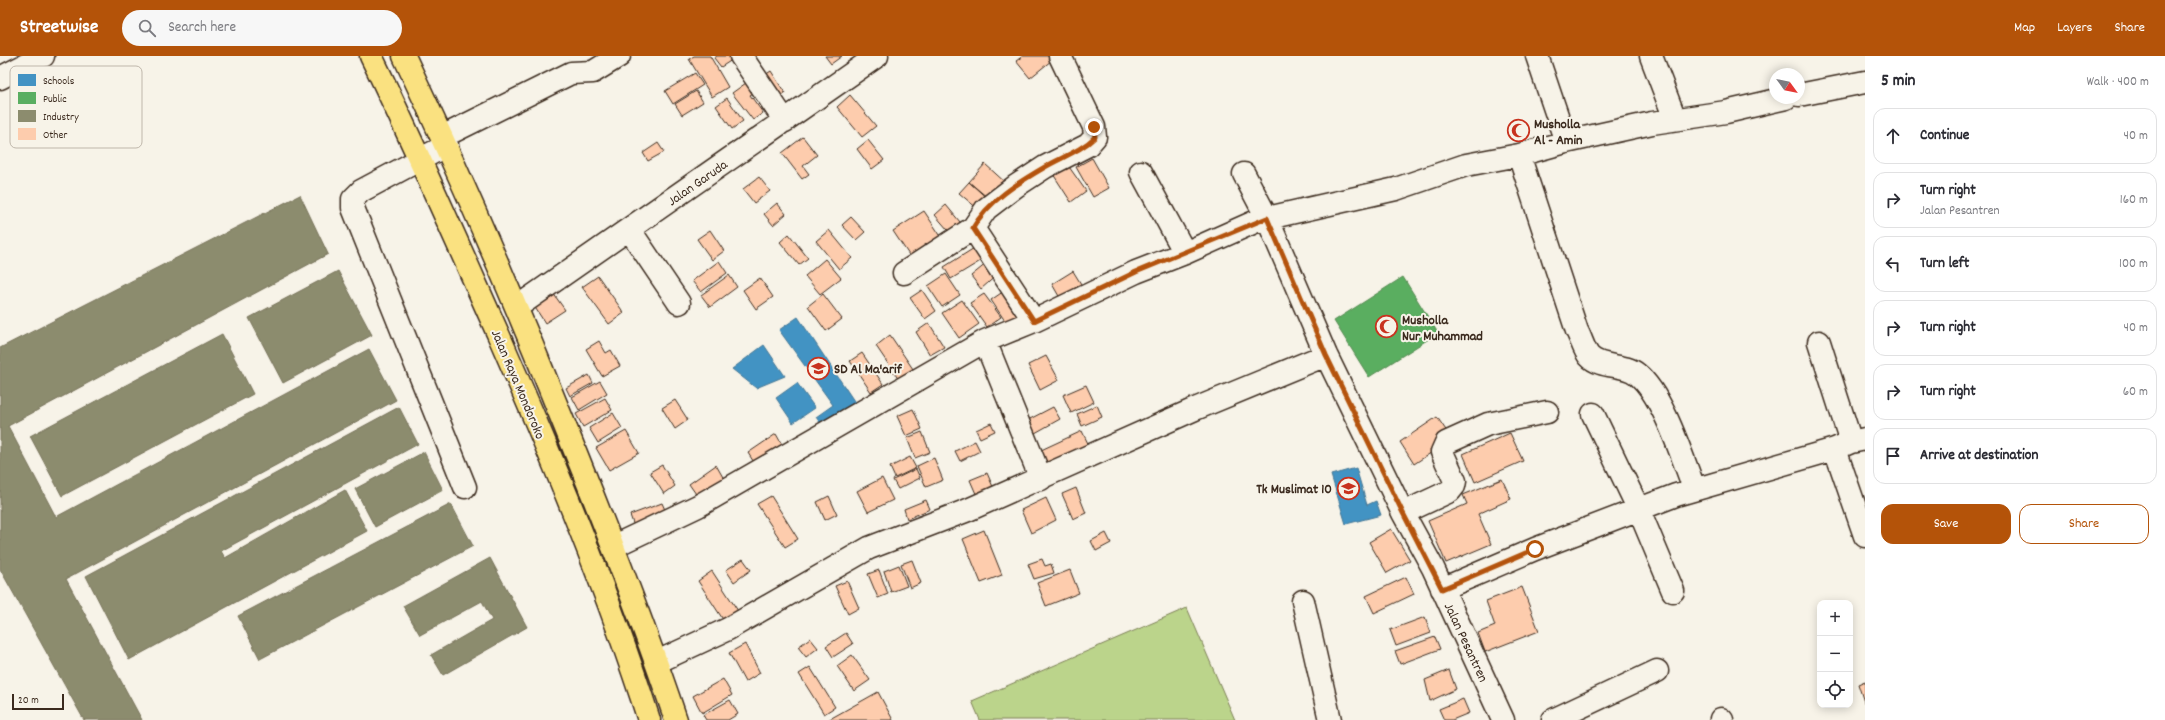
<!DOCTYPE html>
<meta charset="utf-8">
<style>
body{margin:0;font-family:Dekko,sans-serif;background:#f7f7f7;color:#2b2b33}
.controls{position:absolute;right:12px;bottom:12px;display:grid;overflow:hidden;border-radius:8px;box-shadow:0 2px 10px #0003}
.controls button{width:36px;height:36px;display:grid;place-items:center;padding:0;border:0;border-bottom:1px solid #e1e1e2;background:#fff;color:#2b2b33;font:20px sans-serif}
.compass{position:absolute;left:1769px;top:12px;width:36px;height:36px;border-radius:50%;background:#fff;box-shadow:0 2px 10px #0003;rotate:123deg}
.scale{position:absolute;left:12px;bottom:10px;width:52px;box-sizing:border-box;padding-left:4px;border:2px solid #3b2a1e;border-top:0;font-size:11px;line-height:14px;white-space:nowrap;color:#3b2a1e;-webkit-text-stroke:3px #f7f3e8;paint-order:stroke}
.stop{position:absolute;width:12px;height:12px;margin:-9px;border:3px solid #b45309;border-radius:50%;background:#fff}
.stop.end{background:#b45309;border-color:#fff;box-shadow:0 1px 4px #0008}
.list{margin:0;padding:0;list-style:none}
h2{display:flex;justify-content:space-between;align-items:center;height:52px;margin:0;padding:0 16px;font-size:17px}
h2 small{font-size:13px;font-weight:400;color:#7c7c81}
.list li{display:grid;grid-template-columns:26px 1fr auto;gap:12px;align-items:center;box-sizing:border-box;height:56px;margin:0 8px 8px;padding:0 8px;border:1px solid #e1e1e2;border-radius:12px}
.list b{display:block;font-size:15px;white-space:nowrap}
.list p{margin:0;font-size:13px;white-space:nowrap;color:#7c7c81}
.list em{font-size:13px;font-style:normal;color:#7c7c81}
.actions{display:flex;gap:8px;padding:12px 16px}
.actions a{flex:1;padding:9px 0;border:1px solid #b45309;border-radius:12px;text-align:center;font-size:14px;color:#b45309}
.actions .main{background:#b45309;color:#fff}
.icon{flex:none;width:22px;height:22px;fill:none;stroke:currentColor;stroke-width:2;stroke-linecap:round;stroke-linejoin:round}
.map{position:relative;flex:none;width:1865px;height:664px;overflow:hidden}
header{display:flex;align-items:center;gap:24px;box-sizing:border-box;height:56px;padding:0 20px;background:#b45309;color:#fff}
header strong{font-size:19px}
nav{display:flex;gap:22px;margin-inline-start:auto;font-size:14px}
.search{width:280px;height:36px;background:#f7f7f7;display:flex;align-items:center;gap:10px;box-sizing:border-box;padding:0 14px;border-radius:22px;color:#7c7c81;font-size:15px}
main{display:flex}
aside{flex:1;background:#fff}
.map>svg:first-child{display:block}
.green{fill:#bbd48b;stroke:#7b7f54}
.schools{fill:#4393c3;stroke:#417492}
.public{fill:#5aae61;stroke:#51864d}
.industry{fill:#8c8c6e;stroke:#746f56}
.building{fill:#fdccad;stroke:#3b2a1e}
.lines{fill:none;stroke-linecap:round;stroke-linejoin:round}
.minor-casing{stroke:#3b2a1e;stroke-width:25}
.highway-casing{stroke:#3b2a1e;stroke-width:25}
.minor{stroke:#f7f3e8;stroke-width:22}
.highway{stroke:#fae180;stroke-width:22}
.route{stroke:#b45309;stroke-width:5}
.labels{text-anchor:middle;stroke-width:4;stroke-linejoin:round;paint-order:stroke}
.poi-label{font-size:14px;font-weight:bold;fill:#3b2a1e;stroke:#f7f3e8;text-anchor:start}
.street-label{font-size:14px;fill:#3b2a1e;stroke:#f7f3e8}
.key{fill:#f7f3e8;stroke:#bfb7ab;stroke-width:1}
.key-label{font-size:11px;fill:#3b2a1e}
</style>
<header>
<strong>Streetwise</strong>
<div class="search"><svg class="icon" aria-label="search" viewBox="0 0 24 24"><circle cx="10" cy="10" r="6"/><path d="M15 15l6 6"/></svg>Search here</div>
<nav><a>Map</a><a>Layers</a><a>Share</a></nav>
</header>
<main>
<div class="map">
<svg width="1865" height="664" viewBox="0 0 1865 664">
<rect width="100%" height="100%" fill="#f7f3e8"/>
<filter id="ink" filterUnits="userSpaceOnUse"><feTurbulence type="fractalNoise" baseFrequency=".025" numOctaves="2"/><feDisplacementMap in="SourceGraphic" scale="8" xChannelSelector="R" yChannelSelector="G"/><feConvolveMatrix kernelMatrix="1 2 1 2 8 2 1 2 1" color-interpolation-filters="sRGB"/></filter>
<g filter="url(#ink)">
<path class="green" d="M 1187,552 L 1235,664 L 980,664 L 972,645 Z"/>
<path class="schools" d="M 798,261 L 858,351 L 825,374 L 816,361 L 833,349 L 779,274 Z
M 764,289 L 785,320 L 756,332 L 732,313 Z
M 797,327 L 815,352 L 793,367 L 776,342 Z
M 1356,412 L 1367,449 L 1376,445 L 1381,459 L 1346,468 L 1331,419 Z"/>
<path class="public" d="M 1523,66 L 1527,80 L 1516,84 L 1511,70 Z
M 1403,221 L 1438,277 L 1369,321 L 1334,265 Z"/>
<path class="industry" d="M 300,139 L 328,198 L 8,370 L 56,461 L 369,293 L 396,344 L 66,523 L 142,664 L 84,664 L 0,513 L 0,292 Z
M 338,215 L 372,279 L 283,327 L 249,262 Z
M 222,278 L 253,338 L 62,440 L 30,380 Z
M 399,351 L 418,388 L 221,495 L 225,502 L 345,434 L 367,475 L 129,604 L 86,520 Z
M 424,396 L 443,434 L 375,471 L 355,433 Z
M 451,448 L 473,490 L 260,603 L 238,560 Z
M 490,502 L 527,571 L 443,619 L 431,599 L 492,564 L 482,545 L 420,579 L 403,550 Z"/>
<path class="building" d="M 694,0 L 710,0 L 728,31 L 712,41 L 689,3 Z
M 717,0 L 738,0 L 721,11 L 714,2 Z
M 825,0 L 842,0 L 831,8 Z
M 1023,0 L 1057,0 L 1030,22 L 1016,5 Z
M 771,15 L 785,37 L 771,45 L 765,19 Z
M 695,17 L 703,29 L 673,48 L 665,35 Z
M 746,27 L 753,37 L 750,39 L 763,57 L 753,64 L 732,37 Z
M 696,35 L 703,46 L 682,59 L 675,48 Z
M 850,39 L 876,70 L 862,81 L 837,51 Z
M 727,42 L 743,65 L 732,73 L 716,50 Z
M 803,81 L 817,99 L 803,110 L 809,118 L 802,123 L 782,97 Z
M 868,84 L 884,104 L 872,113 L 857,93 Z
M 658,87 L 664,96 L 648,105 L 643,97 Z
M 1092,102 L 1109,132 L 1093,141 L 1076,111 Z
M 985,108 L 1007,128 L 991,146 L 969,126 Z
M 1067,108 L 1086,135 L 1071,146 L 1053,118 Z
M 759,121 L 770,135 L 754,147 L 743,133 Z
M 969,126 L 988,142 L 978,153 L 959,137 Z
M 777,147 L 786,158 L 773,169 L 764,158 Z
M 946,149 L 965,172 L 954,181 L 935,159 Z
M 924,155 L 946,188 L 915,208 L 893,175 Z
M 851,161 L 865,176 L 856,184 L 842,169 Z
M 710,174 L 724,195 L 712,204 L 697,183 Z
M 829,174 L 852,202 L 839,213 L 816,185 Z
M 789,178 L 808,202 L 799,209 L 780,186 Z
M 979,189 L 987,201 L 951,223 L 944,211 Z
M 825,203 L 841,222 L 820,238 L 805,220 Z
M 719,205 L 727,217 L 701,236 L 692,225 Z
M 987,207 L 997,219 L 981,233 L 971,220 Z
M 1073,215 L 1081,228 L 1060,242 L 1052,228 Z
M 946,218 L 960,239 L 942,251 L 928,230 Z
M 729,219 L 737,231 L 710,251 L 701,239 Z
M 598,220 L 624,257 L 609,268 L 582,231 Z
M 760,222 L 773,241 L 756,253 L 743,234 Z
M 1007,233 L 1023,257 L 1007,268 L 991,244 Z
M 922,234 L 936,255 L 925,263 L 910,242 Z
M 553,237 L 565,254 L 545,267 L 534,250 Z
M 823,238 L 842,263 L 826,275 L 808,250 Z
M 984,238 L 1001,261 L 987,271 L 970,247 Z
M 962,244 L 979,268 L 959,282 L 942,257 Z
M 929,267 L 944,291 L 930,299 L 916,276 Z
M 890,279 L 913,313 L 899,324 L 876,290 Z
M 599,285 L 606,297 L 611,294 L 620,310 L 602,320 L 586,293 Z
M 862,297 L 883,328 L 871,336 L 850,305 Z
M 1046,300 L 1059,324 L 1040,334 L 1028,309 Z
M 589,319 L 593,327 L 570,340 L 566,332 Z
M 600,325 L 607,337 L 579,354 L 572,341 Z
M 1086,329 L 1094,346 L 1071,357 L 1063,339 Z
M 605,342 L 612,354 L 583,371 L 576,358 Z
M 675,344 L 688,364 L 675,373 L 662,352 Z
M 1097,349 L 1102,361 L 1082,370 L 1077,358 Z
M 1053,351 L 1060,363 L 1035,377 L 1028,364 Z
M 913,353 L 922,373 L 906,380 L 897,360 Z
M 613,357 L 622,372 L 598,387 L 589,372 Z
M 1437,361 L 1452,383 L 1414,408 L 1400,386 Z
M 991,367 L 995,375 L 980,382 L 976,374 Z
M 626,375 L 639,397 L 609,414 L 596,392 Z
M 1082,375 L 1093,398 L 1081,404 L 1076,394 L 1044,408 L 1039,395 Z
M 922,376 L 930,396 L 915,402 L 907,382 Z
M 1510,377 L 1523,405 L 1475,426 L 1463,398 Z
M 776,378 L 784,392 L 757,411 L 748,397 Z
M 975,385 L 980,395 L 960,405 L 955,395 Z
M 910,401 L 916,412 L 895,422 L 890,411 Z
M 934,402 L 943,424 L 926,431 L 917,410 Z
M 662,409 L 675,430 L 664,438 L 650,416 Z
M 716,409 L 724,423 L 698,441 L 689,428 Z
M 916,413 L 920,422 L 898,433 L 893,424 Z
M 987,417 L 997,440 L 980,447 L 970,424 Z
M 882,422 L 893,444 L 868,456 L 857,435 Z
M 1502,423 L 1511,443 L 1478,458 L 1491,488 L 1446,507 L 1428,465 L 1467,448 L 1463,439 Z
M 1076,432 L 1086,457 L 1073,463 L 1062,438 Z
M 771,440 L 798,483 L 785,491 L 757,448 Z
M 829,440 L 837,458 L 825,464 L 817,446 Z
M 1046,442 L 1056,464 L 1031,477 L 1021,454 Z
M 926,444 L 930,453 L 907,463 L 904,453 Z
M 662,447 L 669,463 L 636,476 L 630,459 Z
M 1391,473 L 1410,504 L 1387,517 L 1369,486 Z
M 984,474 L 1002,519 L 981,527 L 963,483 Z
M 1106,477 L 1111,487 L 1096,495 L 1091,485 Z
M 743,503 L 751,514 L 734,526 L 726,514 Z
M 1042,503 L 1045,510 L 1051,508 L 1054,517 L 1034,523 L 1028,508 Z
M 912,504 L 921,527 L 910,532 L 901,508 Z
M 899,509 L 907,530 L 891,536 L 884,515 Z
M 879,514 L 888,538 L 878,542 L 868,518 Z
M 1070,514 L 1079,537 L 1046,550 L 1037,527 Z
M 712,515 L 740,558 L 726,568 L 698,525 Z
M 1406,521 L 1414,538 L 1374,557 L 1366,540 Z
M 847,525 L 859,552 L 848,558 L 835,530 Z
M 1522,531 L 1539,575 L 1485,596 L 1478,577 L 1495,570 L 1486,545 Z
M 1425,561 L 1431,577 L 1396,590 L 1390,574 Z
M 846,577 L 853,588 L 833,601 L 826,590 Z
M 1435,581 L 1440,593 L 1400,608 L 1395,595 Z
M 810,582 L 818,592 L 806,601 L 798,591 Z
M 745,588 L 760,617 L 745,626 L 729,597 Z
M 852,599 L 870,624 L 854,635 L 837,610 Z
M 810,611 L 835,651 L 824,658 L 799,618 Z
M 1449,614 L 1456,633 L 1430,645 L 1425,624 Z
M 723,623 L 732,639 L 702,657 L 693,640 Z
M 1865,625 L 1865,649 L 1858,628 Z
M 878,636 L 893,664 L 828,664 Z
M 1463,643 L 1469,657 L 1452,664 L 1444,664 L 1439,653 Z
M 730,644 L 738,658 L 728,664 L 706,664 L 703,659 Z"/>
<g class="lines">
<defs>
<path id="minor" d="M 741,0 L 785,65
M 1537,0 L 1566,86
M 1651,0 L 1675,63
M 0,22 L 43,0
M 1799,39 L 1865,26
M 442,81 L 571,17 L 593,16 L 619,0
M 447,89 L 361,135 L 353,143 L 353,152 L 465,431
M 1519,99 L 1577,275 C 1581,282 1584,294 1589,300 C 1601,313 1624,307 1637,318 C 1663,339 1682,401 1694,432
M 1141,116 L 1185,197
M 1244,118 L 1267,162 L 1326,299 L 1403,457 L 1433,512 L 1503,664
M 973,172 L 1034,265
M 629,173 L 679,247
M 904,217 L 973,172 L 986,153 L 1016,130 L 1045,111 L 1088,89 L 1095,81 L 1094,71 L 1060,0
M 517,251 L 877,0
M 985,285 L 1041,423
M 1819,286 L 1851,386
M 1593,358 L 1639,454 L 1673,535
M 1835,393 L 1865,480
M 1403,457 L 1450,435 L 1454,430 L 1455,425 L 1442,396 L 1446,387 L 1488,368 L 1547,356
M 614,490 L 698,450 L 985,285 L 1034,265 L 1136,216 L 1185,197 L 1259,164 L 1396,133 L 1466,109 L 1519,99 L 1566,86 L 1652,67 L 1726,56 L 1786,42
M 1442,533 L 1535,493 L 1676,439 L 1835,393 L 1851,386 L 1865,383
M 1303,545 L 1330,664
M 657,606 L 728,573 L 869,492 L 968,454 L 1195,353 L 1326,299
M 1721,663 L 1722,664
M 1553,664 L 1657,615"/>
<path id="highway" d="M 371,0 C 416,92 457,186 499,280 C 554,406 607,533 649,664
M 404,0 C 463,125 518,252 569,380 C 607,474 644,568 676,664"/>
</defs>
<use href="#minor" class="minor-casing"/>
<use href="#highway" class="highway-casing"/>
<use href="#minor" class="minor"/>
<use href="#highway" class="highway"/>
</g>
</g>
<g class="lines" filter="url(#ink)">
<path class="route" d="M 1094,71 L 1095,81 C 1081,95 1062,101 1045,111 C 1019,126 987,146 973,172 L 1034,265 L 1136,216 L 1267,162 L 1326,299 L 1403,457 L 1442,533 L 1535,493"/>
</g>
<defs>
<symbol id="mosque-ring" viewBox="-11 -11 22 22"><circle r="9.5" fill="#f7f3e8" stroke="#c8321e" stroke-width="1.5"/><path d="M3.5-4.9A6 6 0 1 0 3.5 4.9A5 5 0 1 1 3.5-4.9Z" fill="#c8321e"/></symbol>
<symbol id="school-ring" viewBox="-11 -11 22 22"><circle r="9.5" fill="#f7f3e8" stroke="#c8321e" stroke-width="1.5"/><path d="M0-5L7-2L0 1L-7-2ZM-4 1L0 2.5L4 1V4Q0 6-4 4Z" fill="#c8321e"/></symbol>
</defs>
<g fill-rule="evenodd">
<use href="#mosque-ring" x="1506" y="62" width="25" height="25"/>
<use href="#mosque-ring" x="1374" y="258" width="25" height="25"/>
<use href="#school-ring" x="806" y="300" width="25" height="25"/>
<use href="#school-ring" x="1336" y="420" width="25" height="25"/>
</g>
<g class="labels">
<g class="poi-label">
<text x="1534" y="72">Musholla<tspan x="1534" dy="16">Al - Amin</tspan></text>
<text x="1402" y="268">Musholla<tspan x="1402" dy="16">Nur Muhammad</tspan></text>
<text x="834" y="317">SD Al Ma'arif</text>
<text x="1332" y="437" text-anchor="end">Tk Muslimat 10</text>
</g>
<g class="street-label">
<text transform="translate(697 126) rotate(-35)" y="5">Jalan Garuda</text>
<text transform="translate(519 328) rotate(67)" y="5">Jalan Raya Mondoroko</text>
<text transform="translate(1467 586) rotate(65)" y="5">Jalan Pesantren</text>
</g>
</g>
<rect x="10" y="10" width="132" height="82" rx="6" class="key"/>
<rect x="18" y="18" width="18" height="12" fill="#4393c3"/>
<rect x="18" y="36" width="18" height="12" fill="#5aae61"/>
<rect x="18" y="54" width="18" height="12" fill="#8c8c6e"/>
<rect x="18" y="72" width="18" height="12" fill="#fdccad"/>
<g class="key-label">
<text x="43" y="28">Schools</text>
<text x="43" y="46">Public</text>
<text x="43" y="64">Industry</text>
<text x="43" y="82">Other</text>
</g>
</svg>
<div class="controls">
<button>+</button>
<button>−</button>
<button><svg class="icon" aria-label="locate" viewBox="0 0 24 24"><circle cx="12" cy="12" r="6"/><path d="M12 2v4M12 18v4M2 12h4M18 12h4"/></svg></button>
</div>
<svg class="compass" viewBox="-18 -18 36 36"><path d="M0-13l5 13h-10z" fill="#e53935"/><path d="M0 13l5-13h-10z" fill="#7c7c81"/></svg>
<div class="scale">20 m</div>
<div class="stop" style="left:1535px;top:493px"></div>
<div class="stop end" style="left:1094px;top:71px"></div>
</div>
<aside>
<h2>5 min<small>Walk · 400 m</small></h2>
<ul class="list">
<li><svg class="icon" aria-label="ahead" viewBox="0 0 24 24"><path d="M12 20V5M6 11l6-6 6 6"/></svg><div><b>Continue</b></div><em>40 m</em></li>
<li><svg class="icon" aria-label="right" viewBox="0 0 24 24"><path d="M7 20v-9h11M14 6l5 5-5 5"/></svg><div><b>Turn right</b><p>Jalan Pesantren</p></div><em>160 m</em></li>
<li><svg class="icon" aria-label="left" viewBox="0 0 24 24"><path d="M17 20v-9H6M10 6l-5 5 5 5"/></svg><div><b>Turn left</b></div><em>100 m</em></li>
<li><svg class="icon" aria-label="right" viewBox="0 0 24 24"><path d="M7 20v-9h11M14 6l5 5-5 5"/></svg><div><b>Turn right</b></div><em>40 m</em></li>
<li><svg class="icon" aria-label="right" viewBox="0 0 24 24"><path d="M7 20v-9h11M14 6l5 5-5 5"/></svg><div><b>Turn right</b></div><em>60 m</em></li>
<li><svg class="icon" aria-label="arrive" viewBox="0 0 24 24"><path d="M6 21V4h12l-3 4 3 4H6"/></svg><div><b>Arrive at destination</b></div></li>
</ul>
<div class="actions"><a class="main">Save</a><a>Share</a></div>
</aside>
</main>
